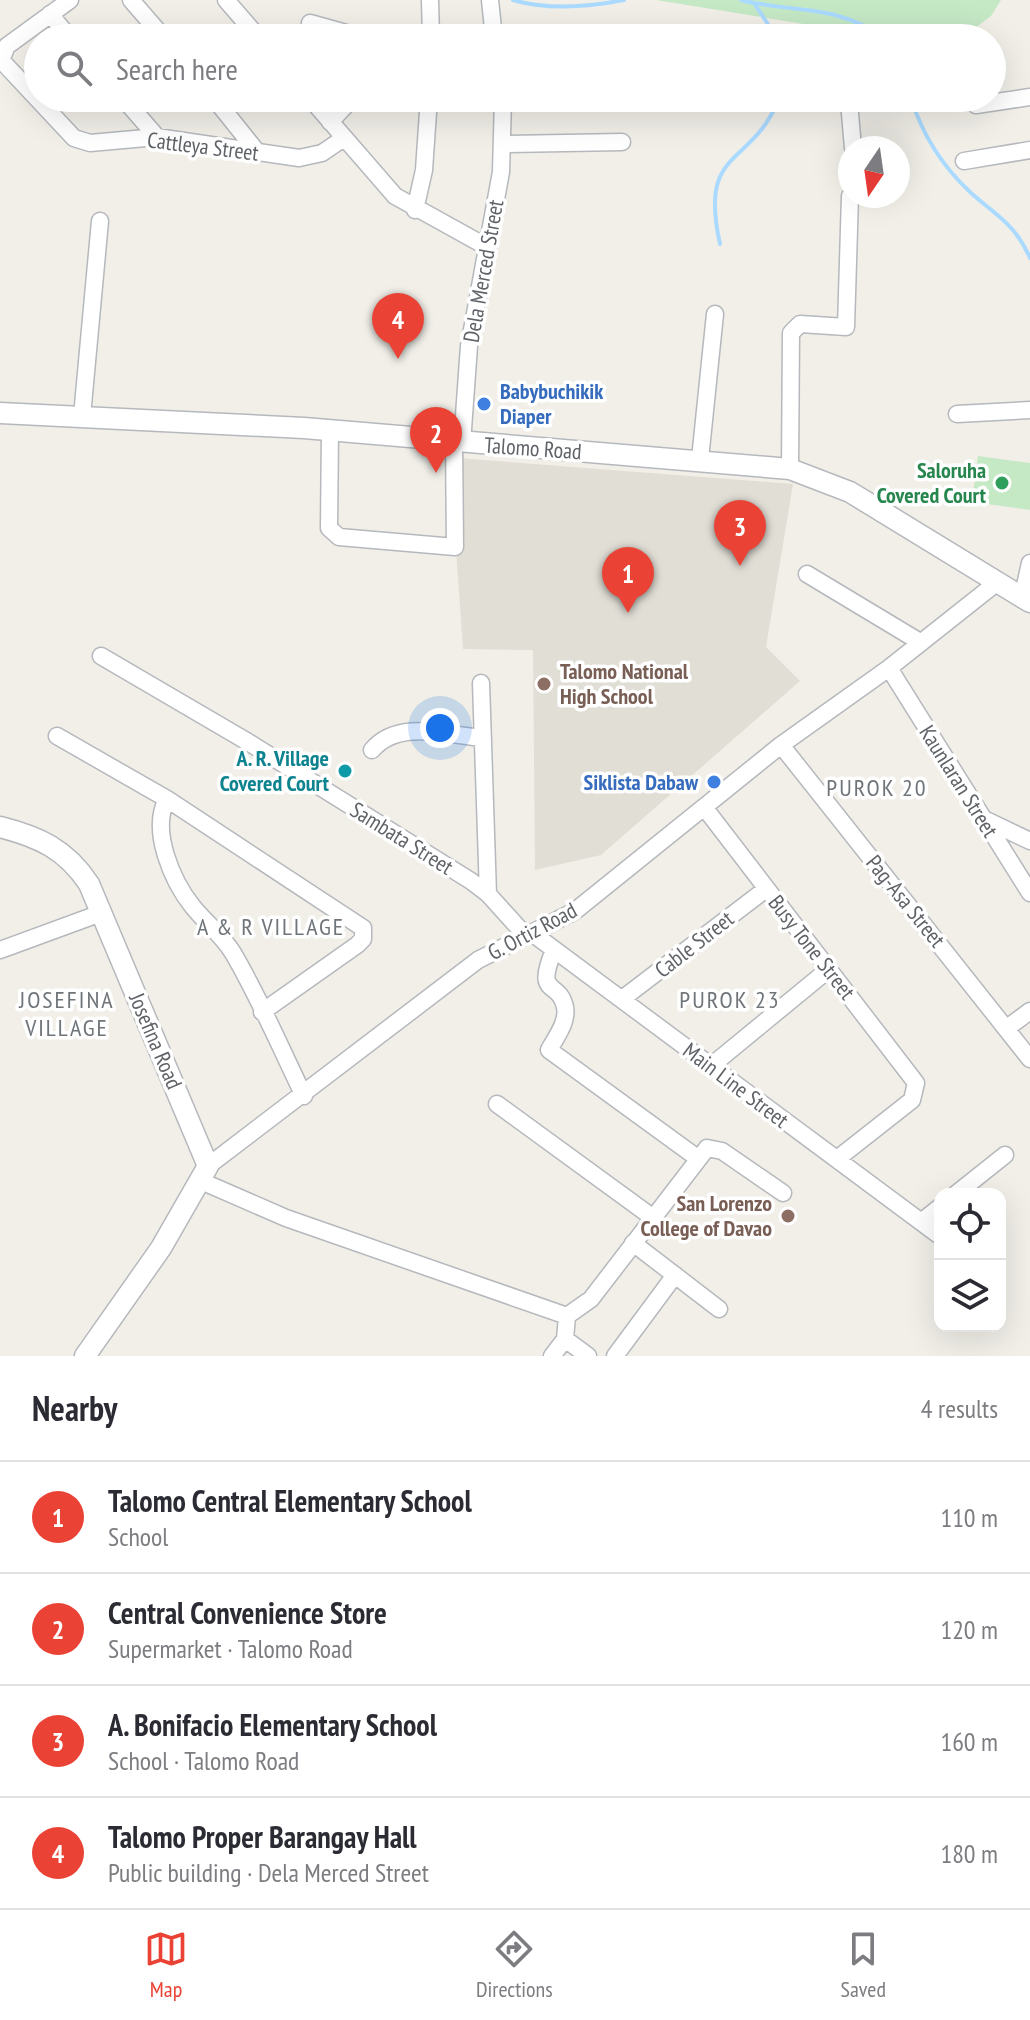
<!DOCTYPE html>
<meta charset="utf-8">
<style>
body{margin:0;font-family:"PT Sans Narrow",sans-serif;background:#f2f2f3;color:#2b2b33}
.controls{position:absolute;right:24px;bottom:24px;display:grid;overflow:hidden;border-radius:16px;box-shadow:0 8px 32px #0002}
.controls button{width:72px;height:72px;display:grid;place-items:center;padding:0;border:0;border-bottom:2px solid #e1e1e2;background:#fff;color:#2b2b33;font:40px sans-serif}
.compass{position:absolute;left:838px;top:136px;width:72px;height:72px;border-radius:50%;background:#fff;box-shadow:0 8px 32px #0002;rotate:193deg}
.you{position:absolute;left:440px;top:728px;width:28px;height:28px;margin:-20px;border:6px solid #fff;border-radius:50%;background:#1a73e8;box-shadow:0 0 0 12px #1a73e833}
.badge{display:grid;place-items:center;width:52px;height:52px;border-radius:50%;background:#ea4335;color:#fff;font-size:26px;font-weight:700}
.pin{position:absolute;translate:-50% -66px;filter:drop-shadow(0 2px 4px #0008)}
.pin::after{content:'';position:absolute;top:42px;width:28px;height:24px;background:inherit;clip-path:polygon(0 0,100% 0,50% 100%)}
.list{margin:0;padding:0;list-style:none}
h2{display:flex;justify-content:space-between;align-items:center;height:104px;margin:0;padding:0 32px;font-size:34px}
h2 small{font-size:26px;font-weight:400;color:#7c7c81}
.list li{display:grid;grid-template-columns:52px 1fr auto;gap:24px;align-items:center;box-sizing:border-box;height:112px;padding:0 32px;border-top:2px solid #e1e1e2}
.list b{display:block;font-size:30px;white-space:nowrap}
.list p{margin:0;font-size:26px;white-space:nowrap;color:#7c7c81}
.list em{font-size:26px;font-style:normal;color:#7c7c81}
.icon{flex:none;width:44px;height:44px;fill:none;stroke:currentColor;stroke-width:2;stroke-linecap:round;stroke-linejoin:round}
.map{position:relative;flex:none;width:1030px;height:1356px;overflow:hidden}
.search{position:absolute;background:#fff;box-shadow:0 8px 32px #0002;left:24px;right:24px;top:24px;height:88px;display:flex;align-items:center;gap:20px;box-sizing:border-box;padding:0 28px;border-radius:44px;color:#7c7c81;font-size:30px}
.sheet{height:552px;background:#fff}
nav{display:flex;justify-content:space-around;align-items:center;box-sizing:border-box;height:112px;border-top:2px solid #e1e1e2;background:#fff;font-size:22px;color:#7c7c81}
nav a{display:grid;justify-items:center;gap:4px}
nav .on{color:#ea4335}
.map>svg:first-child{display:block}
.education{fill:#e1ded6}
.green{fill:#c5e8c5}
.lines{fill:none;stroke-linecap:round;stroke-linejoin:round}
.stream{stroke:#aadaff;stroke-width:4}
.minor-casing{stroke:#b5b8bc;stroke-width:19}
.tertiary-casing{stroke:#b5b8bc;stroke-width:23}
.minor{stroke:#fff;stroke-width:16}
.tertiary{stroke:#fff;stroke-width:20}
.shop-dot{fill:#3f7fe0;stroke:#fff;stroke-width:3}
.leisure-dot{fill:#2e9e5b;stroke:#fff;stroke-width:3}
.education-dot{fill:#8d6e63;stroke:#fff;stroke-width:3}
.culture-dot{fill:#0f9aa8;stroke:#fff;stroke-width:3}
.labels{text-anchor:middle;stroke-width:7;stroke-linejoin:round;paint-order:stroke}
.street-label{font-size:22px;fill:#5f6368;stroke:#fff}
.shop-label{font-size:22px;font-weight:bold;fill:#366cbe;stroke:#fff;text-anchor:start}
.leisure-label{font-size:22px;font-weight:bold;fill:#27864d;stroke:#fff;text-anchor:end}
.education-label{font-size:22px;font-weight:bold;fill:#785e54;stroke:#fff;text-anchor:start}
.culture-label{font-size:22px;font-weight:bold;fill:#0d838f;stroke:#fff;text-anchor:end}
.neighbourhood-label{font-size:24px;letter-spacing:2px;fill:#70757a;stroke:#fff}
</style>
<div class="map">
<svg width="1030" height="1356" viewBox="0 0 1030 1356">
<rect width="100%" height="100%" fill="#f1efe8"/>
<path class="education" d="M 458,458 L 793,484 L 766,647 L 800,681 L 601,855 L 535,870 L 533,650 L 463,649 L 456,549 Z"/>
<path class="green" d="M 656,0 L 1001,0 L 991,16 L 962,38 L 850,38 L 828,28 Z
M 978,456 L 1030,463 L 1030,510 L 972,502 Z"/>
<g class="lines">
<path class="stream" d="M 513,0 C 547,10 588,7 624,0
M 741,0 C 790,13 841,4 882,38
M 754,3 L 777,38
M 911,98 C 922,134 943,167 971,193 C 997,216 1015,224 1030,258
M 720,244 C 698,145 752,169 779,98"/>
<defs>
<path id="minor" d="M 70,0 L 7,46 L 1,60 L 74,138 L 90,143 L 157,137 L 299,158 L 322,153 L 344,138
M 131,0 L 164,38
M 226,0 L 259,38
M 430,0 L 431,38
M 490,0 L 494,38
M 50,14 L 70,38
M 310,23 L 364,38
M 123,98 L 157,137
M 214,98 L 258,153
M 310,98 L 395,196 L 487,247
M 849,102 L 853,148
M 976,105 L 1030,97
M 330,122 L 353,98
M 503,144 L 622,142
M 964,161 L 1030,150
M 415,210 L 424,170 L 429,98
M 957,414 L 1030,410
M 82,416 L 100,221
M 330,431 L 329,528 L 339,537 L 455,547 L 454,442
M 462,443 L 469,346 L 501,172 L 503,98
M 700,459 L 715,314
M 790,469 L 791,333 L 800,324 L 846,327 L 850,196
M 807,574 L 920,642
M 1022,599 L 1030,563
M 101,656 L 248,742 L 471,881 L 488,894 L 526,936
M 889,668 L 1030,893
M 481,683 L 488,894
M 57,736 L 167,799 L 363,928 L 363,939 L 357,945 L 262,1012
M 781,745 L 1030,1059
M 372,750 C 398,719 447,735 483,738
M 167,799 C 150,830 172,881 193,907 C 206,923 222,935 233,953 C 260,999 281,1049 304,1096
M 704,807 L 916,1083 L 912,1100 L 837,1159
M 984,819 L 1030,841
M 532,933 L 940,1236
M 0,950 L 101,913
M 554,950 C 534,998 559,979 565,1007 C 568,1022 556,1037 549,1050 L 696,1157
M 622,999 L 766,889
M 1007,1028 L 1030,1011
M 711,1066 L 829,969
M 497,1104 L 652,1217
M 208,1166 L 478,960 L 575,911 L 781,745 L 889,668 L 995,584
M 201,1181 L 286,1218 L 567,1316 L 591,1299 L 707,1148 L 722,1151 L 783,1193
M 956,1194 L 1005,1155
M 921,1222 L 940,1207
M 633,1243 L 719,1309
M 565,1339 L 588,1356
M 552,1356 L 565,1339 L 567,1316
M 615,1356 L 675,1275"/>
<path id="tertiary" d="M 0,413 L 304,428 L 790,469 L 850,492 L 1030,602
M 0,827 C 39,837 66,849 89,884 L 208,1166 L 161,1248 L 85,1356"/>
</defs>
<use href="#minor" class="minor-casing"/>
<use href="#tertiary" class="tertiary-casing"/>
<use href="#minor" class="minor"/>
<use href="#tertiary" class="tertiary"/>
</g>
<g class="shop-dot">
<circle cx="484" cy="404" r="8"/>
<circle cx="714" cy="782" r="8"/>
</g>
<circle class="leisure-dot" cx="1002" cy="483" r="8"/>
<g class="education-dot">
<circle cx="544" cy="684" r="8"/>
<circle cx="788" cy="1216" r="8"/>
</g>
<circle class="culture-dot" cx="345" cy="771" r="8"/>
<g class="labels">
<g class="street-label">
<text transform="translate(203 146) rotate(7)" y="8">Cattleya Street</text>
<text transform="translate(483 271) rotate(-80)" y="8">Dela Merced Street</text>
<text transform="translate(533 448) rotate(4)" y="8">Talomo Road</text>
<text transform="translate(959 781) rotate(58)" y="8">Kaunlaran Street</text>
<text transform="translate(402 838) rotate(32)" y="8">Sambata Street</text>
<text transform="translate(906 901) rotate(51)" y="8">Pag-Asa Street</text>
<text transform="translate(532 931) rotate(-28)" y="8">G. Ortiz Road</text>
<text transform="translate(694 944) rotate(-38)" y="8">Cable Street</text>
<text transform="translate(812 947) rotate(52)" y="8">Busy Tone Street</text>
<text transform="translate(156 1041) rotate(67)" y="8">Josefina Road</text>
<text transform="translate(736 1085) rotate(37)" y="8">Main Line Street</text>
</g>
<g class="shop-label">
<text x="500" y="399">Babybuchikik<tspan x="500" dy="25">Diaper</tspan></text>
<text x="698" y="790" text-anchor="end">Siklista Dabaw</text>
</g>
<g class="leisure-label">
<text x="986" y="478">Saloruha<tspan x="986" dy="25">Covered Court</tspan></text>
</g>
<g class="education-label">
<text x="560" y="679">Talomo National<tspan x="560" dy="25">High School</tspan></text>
<text x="772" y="1211" text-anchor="end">San Lorenzo<tspan x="772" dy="25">College of Davao</tspan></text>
</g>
<g class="culture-label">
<text x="329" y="766">A. R. Village<tspan x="329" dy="25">Covered Court</tspan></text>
</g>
<g class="neighbourhood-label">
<text x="877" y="796">PUROK 20</text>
<text x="271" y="935">A &amp; R VILLAGE</text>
<text x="67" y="1008">JOSEFINA<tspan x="67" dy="28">VILLAGE</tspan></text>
<text x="730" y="1008">PUROK 23</text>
</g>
</g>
</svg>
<div class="controls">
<button><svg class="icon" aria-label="locate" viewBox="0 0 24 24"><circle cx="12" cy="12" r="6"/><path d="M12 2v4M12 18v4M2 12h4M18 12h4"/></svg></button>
<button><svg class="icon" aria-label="layers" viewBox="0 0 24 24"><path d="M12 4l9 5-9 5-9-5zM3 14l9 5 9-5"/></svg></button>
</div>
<svg class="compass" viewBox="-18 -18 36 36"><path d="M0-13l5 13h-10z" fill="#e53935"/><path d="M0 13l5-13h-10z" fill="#7c7c81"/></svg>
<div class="you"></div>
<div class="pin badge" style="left:628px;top:613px">1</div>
<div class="pin badge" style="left:436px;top:473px">2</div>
<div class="pin badge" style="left:740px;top:566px">3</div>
<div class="pin badge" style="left:398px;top:359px">4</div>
<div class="search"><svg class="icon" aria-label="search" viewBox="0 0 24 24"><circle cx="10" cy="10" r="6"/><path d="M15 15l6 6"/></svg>Search here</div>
</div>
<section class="sheet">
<h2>Nearby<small>4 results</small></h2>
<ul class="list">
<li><span class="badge">1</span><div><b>Talomo Central Elementary School</b><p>School</p></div><em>110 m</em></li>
<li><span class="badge">2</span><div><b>Central Convenience Store</b><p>Supermarket · Talomo Road</p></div><em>120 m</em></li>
<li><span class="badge">3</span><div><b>A. Bonifacio Elementary School</b><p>School · Talomo Road</p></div><em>160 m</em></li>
<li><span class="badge">4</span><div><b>Talomo Proper Barangay Hall</b><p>Public building · Dela Merced Street</p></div><em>180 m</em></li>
</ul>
</section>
<nav>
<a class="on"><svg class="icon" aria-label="map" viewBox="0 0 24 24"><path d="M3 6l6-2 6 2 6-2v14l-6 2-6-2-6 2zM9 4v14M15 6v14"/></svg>Map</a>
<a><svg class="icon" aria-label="directions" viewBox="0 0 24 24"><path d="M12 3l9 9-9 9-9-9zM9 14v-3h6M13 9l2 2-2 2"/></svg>Directions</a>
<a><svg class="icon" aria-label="saved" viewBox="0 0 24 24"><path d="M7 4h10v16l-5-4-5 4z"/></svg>Saved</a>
</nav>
